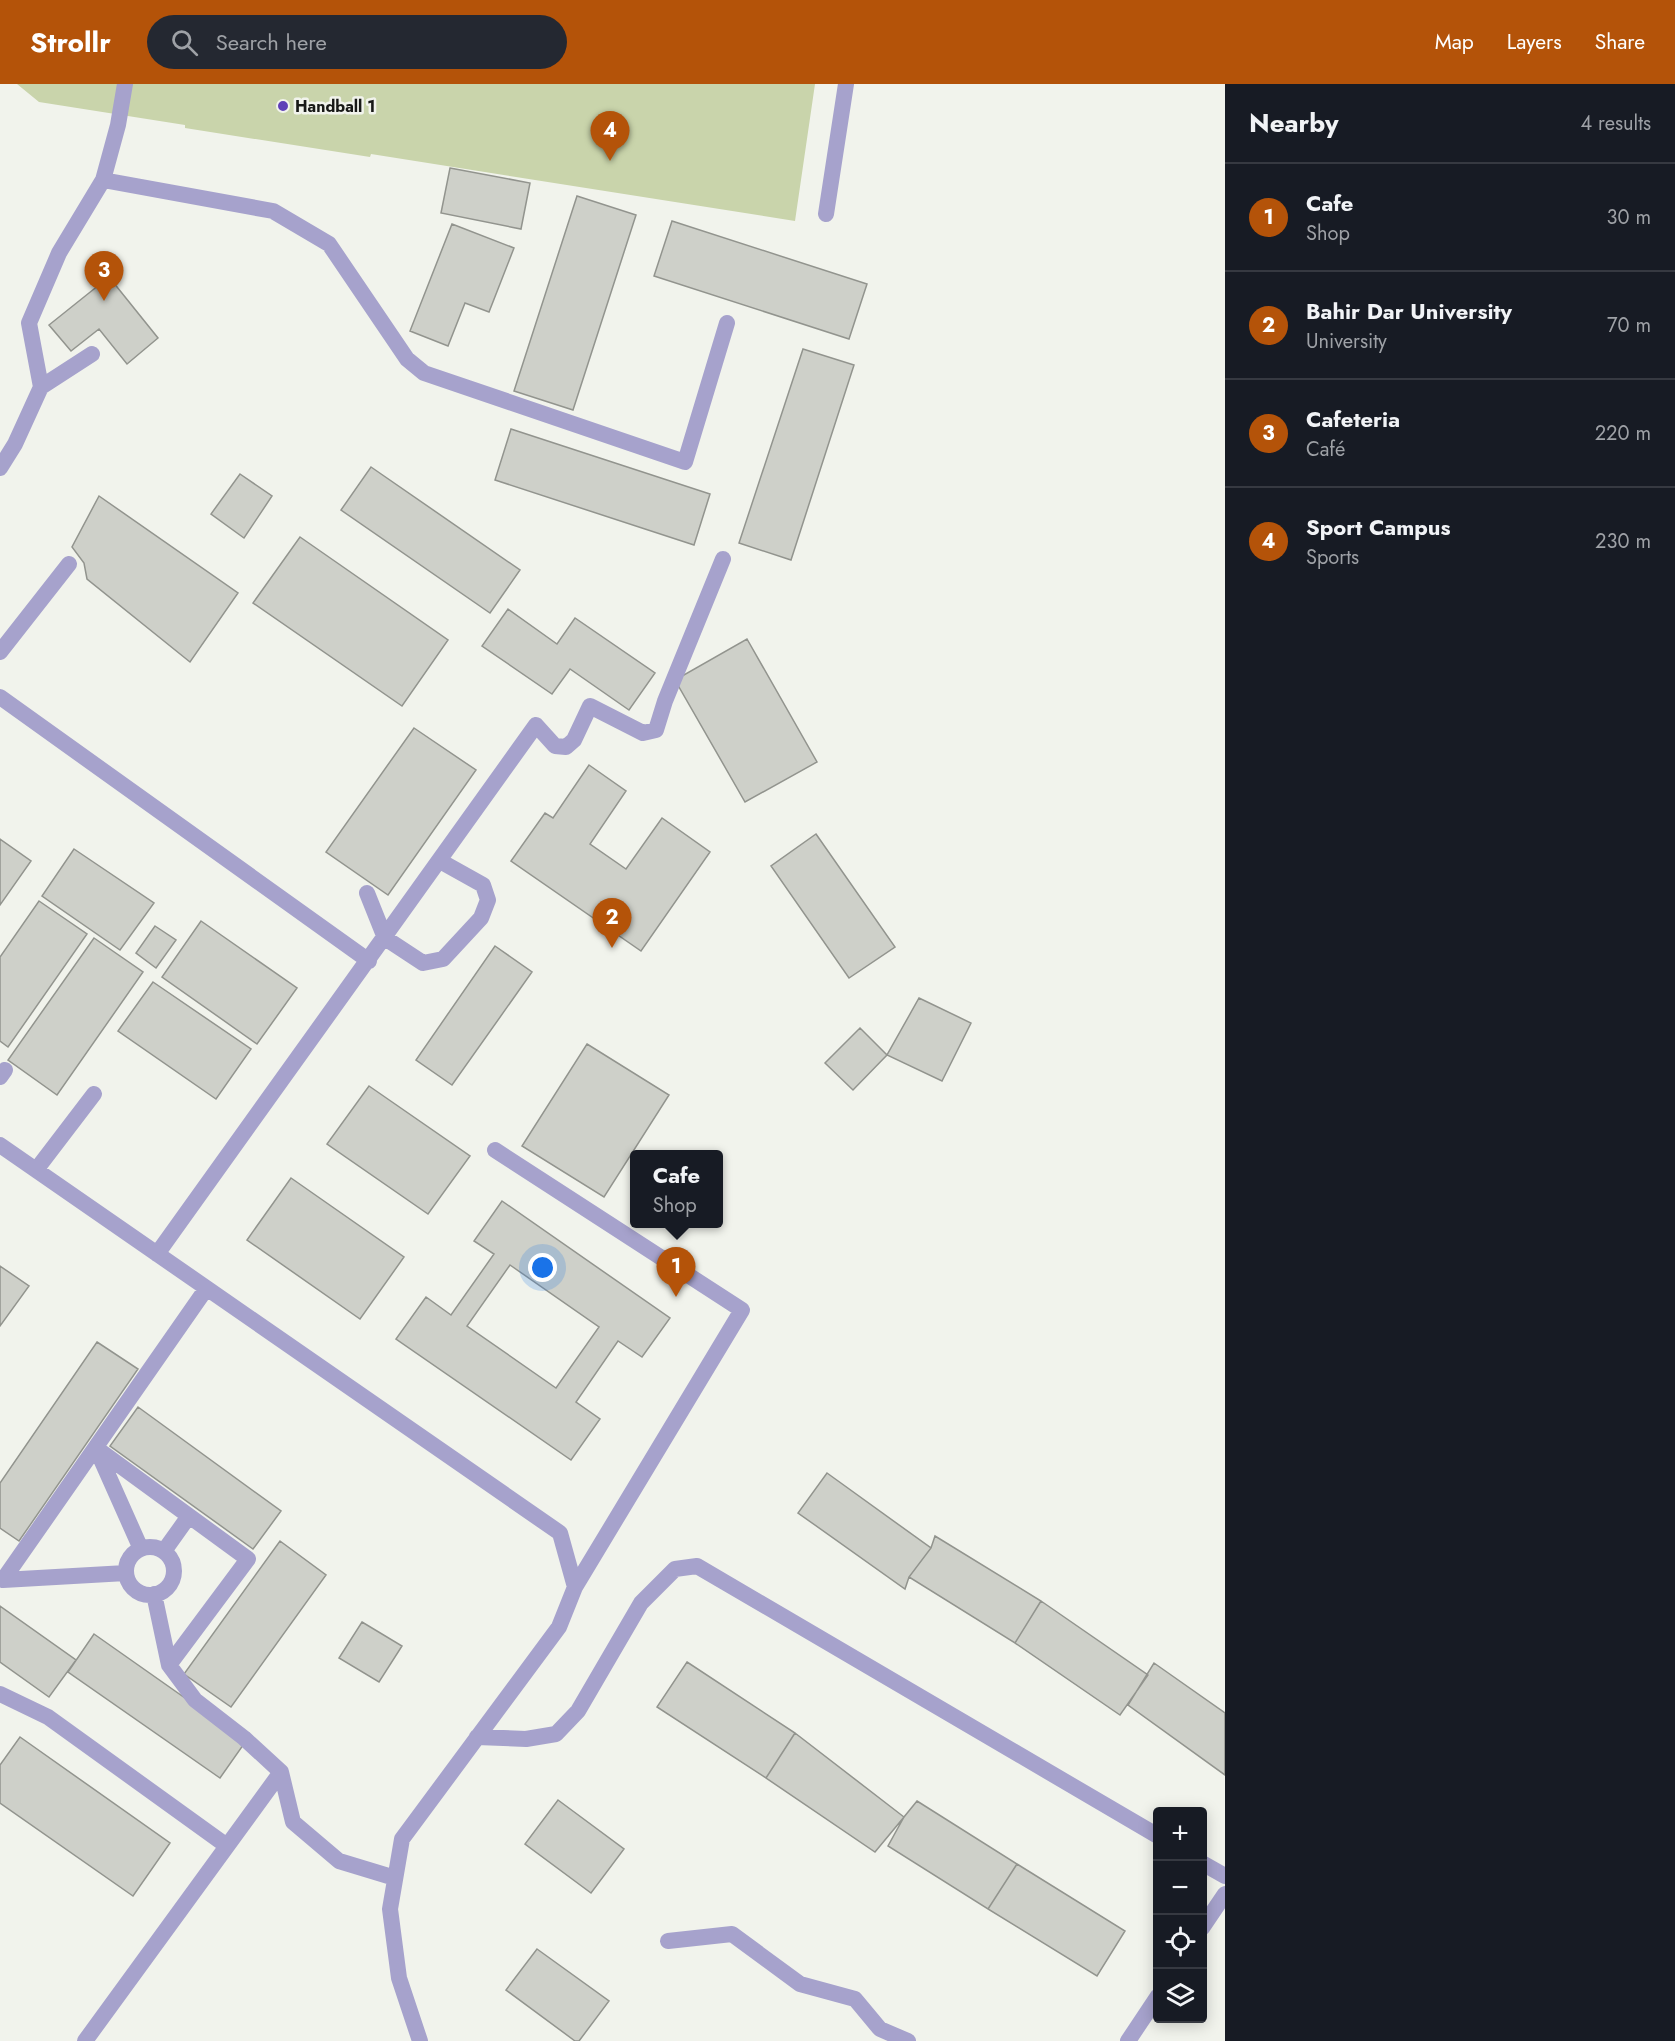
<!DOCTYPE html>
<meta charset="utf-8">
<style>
body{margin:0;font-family:Jost,sans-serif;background:#242831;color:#f1f3f6}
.controls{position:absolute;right:18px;bottom:18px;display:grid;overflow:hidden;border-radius:6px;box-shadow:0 3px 15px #0003}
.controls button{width:54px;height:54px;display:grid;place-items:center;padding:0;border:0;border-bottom:2px solid #363941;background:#171b24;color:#f1f3f6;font:30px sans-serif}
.you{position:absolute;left:543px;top:1184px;width:21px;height:21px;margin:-15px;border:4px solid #fff;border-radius:50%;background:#1a73e8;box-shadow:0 0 0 9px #1a73e833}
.badge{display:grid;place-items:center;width:39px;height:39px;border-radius:50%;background:#b45309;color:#fff;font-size:20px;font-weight:700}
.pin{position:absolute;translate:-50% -50px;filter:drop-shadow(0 2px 3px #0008)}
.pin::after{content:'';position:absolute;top:32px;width:21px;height:18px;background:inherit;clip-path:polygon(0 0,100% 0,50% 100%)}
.popup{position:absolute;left:630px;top:1066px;width:93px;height:78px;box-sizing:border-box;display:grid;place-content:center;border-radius:6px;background:#171b24;filter:drop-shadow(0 2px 4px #0005);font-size:20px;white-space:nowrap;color:#9ea1a6}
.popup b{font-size:22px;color:#f1f3f6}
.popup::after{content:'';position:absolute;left:50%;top:100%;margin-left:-12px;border:12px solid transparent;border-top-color:#171b24}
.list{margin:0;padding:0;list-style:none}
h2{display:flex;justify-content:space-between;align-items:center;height:78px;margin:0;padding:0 24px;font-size:26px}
h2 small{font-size:20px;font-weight:400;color:#9ea1a6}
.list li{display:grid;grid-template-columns:39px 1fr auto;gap:18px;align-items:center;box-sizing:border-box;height:108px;padding:0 24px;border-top:2px solid #363941}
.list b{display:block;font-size:22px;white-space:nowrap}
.list p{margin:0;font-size:20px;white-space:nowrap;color:#9ea1a6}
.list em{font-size:20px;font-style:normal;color:#9ea1a6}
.icon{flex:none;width:33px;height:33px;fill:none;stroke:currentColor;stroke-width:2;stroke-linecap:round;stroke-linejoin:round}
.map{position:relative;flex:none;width:1225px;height:1957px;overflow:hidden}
header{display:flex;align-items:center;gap:36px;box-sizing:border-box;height:84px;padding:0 30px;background:#b45309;color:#fff}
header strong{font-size:28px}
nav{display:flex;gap:33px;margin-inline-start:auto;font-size:21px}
.search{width:420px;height:54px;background:#242831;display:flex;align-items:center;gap:15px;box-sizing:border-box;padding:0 21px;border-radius:33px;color:#9ea1a6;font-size:22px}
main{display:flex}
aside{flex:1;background:#171b24}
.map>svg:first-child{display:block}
.green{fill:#c9d4ab}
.building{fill:#ced0c9;stroke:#92948e;stroke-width:1.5;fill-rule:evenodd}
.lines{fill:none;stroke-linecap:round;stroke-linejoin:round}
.lane{stroke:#a6a2cc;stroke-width:16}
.poi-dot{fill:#5e3fb8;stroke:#f1f3ec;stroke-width:2}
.labels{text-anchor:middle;stroke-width:5;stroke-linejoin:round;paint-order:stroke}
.poi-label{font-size:16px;font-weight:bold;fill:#181917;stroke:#f1f3ec;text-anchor:start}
</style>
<header>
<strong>Strollr</strong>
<div class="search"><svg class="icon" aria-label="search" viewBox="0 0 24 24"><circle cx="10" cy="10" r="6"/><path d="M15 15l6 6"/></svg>Search here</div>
<nav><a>Map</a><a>Layers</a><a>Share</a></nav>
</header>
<main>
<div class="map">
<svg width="1225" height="1957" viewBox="0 0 1225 1957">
<rect width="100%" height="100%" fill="#f1f3ec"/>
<path class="green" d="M 17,0 L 815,0 L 795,137 L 371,70 L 370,73 L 185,44 L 185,41 L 39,18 Z"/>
<path class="building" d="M 450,84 L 530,99 L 521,145 L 441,129 Z
M 577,112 L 636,131 L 573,326 L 514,307 Z
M 672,137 L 867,200 L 849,255 L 654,192 Z
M 452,140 L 514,164 L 489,228 L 465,219 L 448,262 L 410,247 Z
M 109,193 L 158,254 L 127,280 L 99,245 L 71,267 L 49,241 Z
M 803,265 L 854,281 L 791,476 L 739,459 Z
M 511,345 L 710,410 L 694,461 L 495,396 Z
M 371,383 L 520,486 L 490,529 L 341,426 Z
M 240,390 L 272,412 L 244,454 L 211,430 Z
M 99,412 L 238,509 L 190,578 L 87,495 L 84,479 L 72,463 Z
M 300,453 L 448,556 L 402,622 L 253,519 Z
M 508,525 L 557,560 L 575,534 L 655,589 L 629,626 L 570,585 L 552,610 L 482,562 Z
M 747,555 L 817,678 L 745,718 L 675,596 Z
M 414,644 L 476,686 L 388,811 L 326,768 Z
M 589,681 L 626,707 L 590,760 L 626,785 L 662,734 L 710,768 L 641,867 L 511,777 L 545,729 L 553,734 Z
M 816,750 L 895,863 L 849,894 L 771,782 Z
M 0,755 L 31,777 L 0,821 Z
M 74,765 L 154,819 L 120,866 L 42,812 Z
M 39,817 L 87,850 L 8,963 L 0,957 L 0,873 Z
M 201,837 L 297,904 L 257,960 L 162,893 Z
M 155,842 L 176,856 L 156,884 L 136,869 Z
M 94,854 L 143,888 L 57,1011 L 8,976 Z
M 495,862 L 532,888 L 452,1001 L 416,976 Z
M 153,898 L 251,965 L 216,1015 L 118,947 Z
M 919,914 L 971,939 L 942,997 L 887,971 Z
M 860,944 L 887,971 L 853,1006 L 825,979 Z
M 587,960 L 669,1011 L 604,1113 L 522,1062 Z
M 369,1002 L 470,1072 L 428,1130 L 327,1060 Z
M 291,1094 L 404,1173 L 360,1235 L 247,1156 Z
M 502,1117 L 670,1234 L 642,1273 L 618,1257 L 576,1318 L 600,1335 L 571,1376 L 396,1255 L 426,1213 L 451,1231 L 494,1170 L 474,1157 ZM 510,1181 L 599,1243 L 556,1304 L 467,1242 Z
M 0,1182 L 29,1202 L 0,1242 Z
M 97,1258 L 138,1285 L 19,1457 L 0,1444 L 0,1399 Z
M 138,1323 L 281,1427 L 253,1465 L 110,1362 Z
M 827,1389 L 931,1464 L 909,1493 L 905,1505 L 798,1429 Z
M 935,1452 L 1041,1517 L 1015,1559 L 909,1493 L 931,1464 Z
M 280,1457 L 326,1491 L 231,1623 L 184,1590 Z
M 1041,1517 L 1148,1591 L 1120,1631 L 1015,1559 Z
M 0,1522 L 76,1576 L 49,1613 L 0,1578 Z
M 362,1538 L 402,1562 L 379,1598 L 339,1574 Z
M 94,1550 L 246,1657 L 220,1694 L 68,1588 Z
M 687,1578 L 795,1649 L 766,1694 L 657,1623 Z
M 1154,1579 L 1225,1629 L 1225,1691 L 1128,1621 Z
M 795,1649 L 904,1733 L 875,1768 L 766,1694 Z
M 20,1653 L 170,1759 L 133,1812 L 0,1719 L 0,1681 Z
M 558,1716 L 624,1765 L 591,1809 L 525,1760 Z
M 917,1717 L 1017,1780 L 988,1825 L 888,1762 L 904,1733 Z
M 1017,1780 L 1125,1847 L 1097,1892 L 988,1825 Z
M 537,1865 L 609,1917 L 579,1957 L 575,1957 L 506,1906 Z"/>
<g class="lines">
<path class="lane" d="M 103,96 L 273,127 L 329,160 L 407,275 L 424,289 L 685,378 L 727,239
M 826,130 L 846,0
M 41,303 L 92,270
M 0,384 L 15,360 L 41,303 L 29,239 L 59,169 L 103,96 L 118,41 L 125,0
M 0,568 L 69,480
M 0,613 L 369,877
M 367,809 L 385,854 L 423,879 L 443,875 L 481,834 L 488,816 L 483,801 L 440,777
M 0,993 L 5,986
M 0,1061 L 560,1449 L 575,1503 L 559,1543 L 402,1755 L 390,1825 L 399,1894 L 420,1957
M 495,1066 L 742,1226 L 575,1503
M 36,1086 L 94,1010
M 157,1170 L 536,641 L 555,662 L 566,663 L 574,656 L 590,622 L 643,649 L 656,646 L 665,617 L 723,475
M 96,1364 L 248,1475 L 169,1581
M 96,1364 L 141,1465
M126 1487a24 24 0 1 1 48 0a24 24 0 1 1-48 0Z
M 164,1467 L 189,1432
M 126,1489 L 3,1496 L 206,1205
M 154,1510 L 169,1581 L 195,1616 L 244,1654 L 281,1688 L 293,1738 L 339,1777 L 395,1794
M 0,1610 L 48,1633 L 227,1762
M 477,1653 L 526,1655 L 556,1650 L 578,1627 L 641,1519 L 675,1485 L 697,1482 L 1158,1752
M 1202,1779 L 1225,1792
M 1202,1844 L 1225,1810
M 668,1857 L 732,1850 L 800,1900 L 855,1915 L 880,1945 L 908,1957
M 85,1957 L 281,1688
M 1128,1957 L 1158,1912"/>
</g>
<circle class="poi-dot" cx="283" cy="22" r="6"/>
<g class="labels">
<g class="poi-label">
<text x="295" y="28">Handball 1</text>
</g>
</g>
</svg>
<div class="controls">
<button>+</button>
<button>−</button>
<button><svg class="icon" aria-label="locate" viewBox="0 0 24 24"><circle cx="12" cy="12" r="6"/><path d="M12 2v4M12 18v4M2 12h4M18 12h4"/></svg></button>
<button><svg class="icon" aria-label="layers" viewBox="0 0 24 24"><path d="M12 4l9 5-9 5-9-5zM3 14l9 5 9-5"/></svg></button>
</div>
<div class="you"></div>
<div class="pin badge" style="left:676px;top:1213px">1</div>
<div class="popup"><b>Cafe</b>Shop</div>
<div class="pin badge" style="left:612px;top:864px">2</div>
<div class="pin badge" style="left:104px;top:217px">3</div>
<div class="pin badge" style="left:610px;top:77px">4</div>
</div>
<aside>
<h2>Nearby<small>4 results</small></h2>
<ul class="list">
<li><span class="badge">1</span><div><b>Cafe</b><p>Shop</p></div><em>30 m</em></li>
<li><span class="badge">2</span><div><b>Bahir Dar University</b><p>University</p></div><em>70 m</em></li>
<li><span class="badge">3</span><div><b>Cafeteria</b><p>Café</p></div><em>220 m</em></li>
<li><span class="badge">4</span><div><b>Sport Campus</b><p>Sports</p></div><em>230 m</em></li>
</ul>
</aside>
</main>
